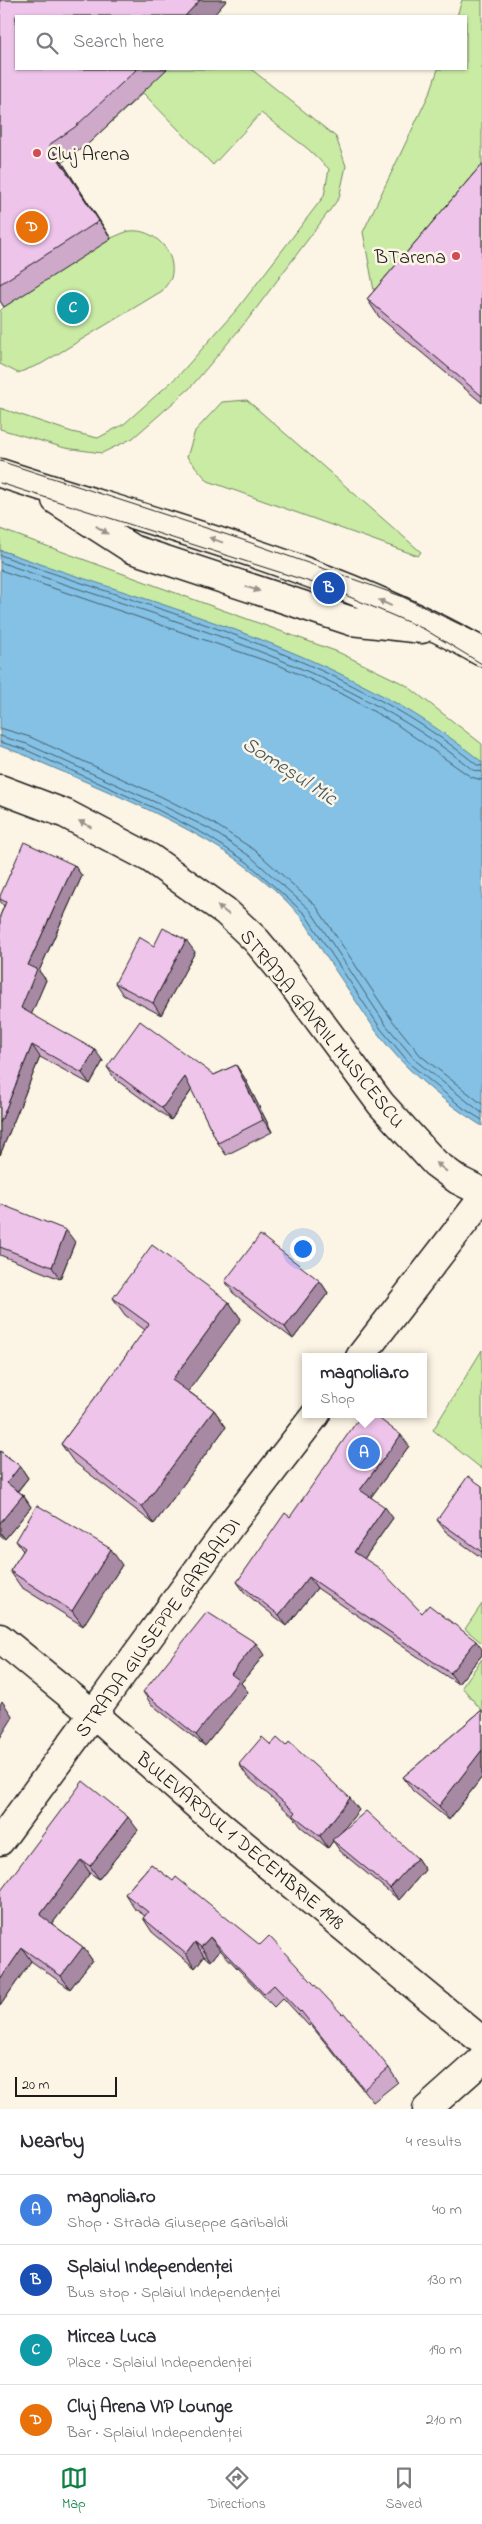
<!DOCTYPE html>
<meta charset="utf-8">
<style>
body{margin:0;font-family:"Indie Flower",sans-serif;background:#f2f2f3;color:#2b2b33}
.scale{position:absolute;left:15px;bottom:12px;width:102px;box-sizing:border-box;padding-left:5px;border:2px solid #1c1c1c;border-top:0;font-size:14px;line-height:18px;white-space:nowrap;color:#1c1c1c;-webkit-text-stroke:4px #fcf5e5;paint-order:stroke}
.you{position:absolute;left:302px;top:1248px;width:18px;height:18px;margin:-12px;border:4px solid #fff;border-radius:50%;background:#1a73e8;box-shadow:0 0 0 8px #1a73e833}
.badge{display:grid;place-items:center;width:32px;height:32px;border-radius:50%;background:#0b8043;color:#fff;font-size:16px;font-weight:700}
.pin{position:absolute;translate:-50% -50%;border:2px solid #fff;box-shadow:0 1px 5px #0006}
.popup{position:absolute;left:302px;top:1353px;width:125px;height:65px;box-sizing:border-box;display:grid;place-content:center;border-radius:0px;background:#fff;filter:drop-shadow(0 1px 4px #0005);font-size:16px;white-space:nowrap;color:#7c7c81}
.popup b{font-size:19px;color:#2b2b33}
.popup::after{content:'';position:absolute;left:50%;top:100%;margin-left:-10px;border:10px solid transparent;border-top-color:#fff}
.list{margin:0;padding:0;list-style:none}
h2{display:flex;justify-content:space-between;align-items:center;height:65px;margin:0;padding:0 20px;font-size:21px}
h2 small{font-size:16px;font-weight:400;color:#7c7c81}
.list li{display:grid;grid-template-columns:32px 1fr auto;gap:15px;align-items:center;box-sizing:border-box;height:70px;padding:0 20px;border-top:1px solid #e1e1e2}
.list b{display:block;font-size:19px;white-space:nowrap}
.list p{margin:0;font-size:16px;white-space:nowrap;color:#7c7c81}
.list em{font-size:16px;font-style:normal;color:#7c7c81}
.icon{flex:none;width:28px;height:28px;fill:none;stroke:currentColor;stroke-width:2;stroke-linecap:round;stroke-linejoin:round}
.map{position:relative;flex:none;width:482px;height:2109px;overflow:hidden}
.search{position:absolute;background:#fff;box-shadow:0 1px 4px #0004;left:15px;right:15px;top:15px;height:55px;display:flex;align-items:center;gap:12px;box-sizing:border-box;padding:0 18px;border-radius:0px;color:#7c7c81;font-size:19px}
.sheet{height:345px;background:#fff}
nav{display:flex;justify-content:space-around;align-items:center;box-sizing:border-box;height:70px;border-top:1px solid #e1e1e2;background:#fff;font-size:14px;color:#7c7c81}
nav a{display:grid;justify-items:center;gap:2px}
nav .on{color:#0b8043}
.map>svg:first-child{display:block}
.green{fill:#c9eba4;stroke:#728460}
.water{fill:#84c1e4;stroke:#5a7f94}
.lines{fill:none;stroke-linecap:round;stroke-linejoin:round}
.shore{stroke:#465e6c;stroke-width:1}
.minor-casing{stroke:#1c1c1c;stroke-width:31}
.major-casing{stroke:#1c1c1c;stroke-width:31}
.minor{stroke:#fcf5e5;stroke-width:28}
.major{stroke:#fcf5e5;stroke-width:28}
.tram{stroke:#1c1c1c;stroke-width:1}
.wall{fill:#cea9ca;stroke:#1c1c1c}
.shaded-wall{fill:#a789a4;stroke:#1c1c1c}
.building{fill:#efc4eb;stroke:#1c1c1c}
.oneway{fill:#97938b}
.poi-dot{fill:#d1495b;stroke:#fcf5e5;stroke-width:2}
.labels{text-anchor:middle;stroke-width:5;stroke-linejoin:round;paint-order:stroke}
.poi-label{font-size:20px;fill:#1c1c1c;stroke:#fcf5e5;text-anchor:start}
.street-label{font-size:20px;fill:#1c1c1c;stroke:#fcf5e5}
.water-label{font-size:21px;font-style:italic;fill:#405662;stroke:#fcf5e5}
</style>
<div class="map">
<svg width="482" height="2109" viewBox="0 0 482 2109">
<rect width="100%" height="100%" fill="#fcf5e5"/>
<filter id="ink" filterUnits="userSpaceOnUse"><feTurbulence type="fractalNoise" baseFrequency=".02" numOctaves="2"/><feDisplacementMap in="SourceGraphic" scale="10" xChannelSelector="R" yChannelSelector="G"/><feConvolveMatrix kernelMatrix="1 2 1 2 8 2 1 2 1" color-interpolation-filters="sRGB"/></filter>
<g filter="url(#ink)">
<path class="green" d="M 0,0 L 227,0 L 213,16 L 16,16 L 16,69 L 251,69 L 336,137 L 346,166 L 339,198 L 249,318 L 190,388 L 133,438 L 102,453 L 65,448 L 0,429 L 0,408 L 72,432 L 98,438 L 124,424 L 179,375 L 238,308 L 324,196 L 329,169 L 308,149 L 261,113 L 213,165 L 143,93 L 88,144 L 62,162 L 111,238 C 117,236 124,232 130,231 C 154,228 178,253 171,278 C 169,282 165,287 162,291 L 41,364 L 18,373 L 0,364 L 0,311 L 4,307 L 0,301 Z
M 462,0 L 482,0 L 482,196 L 379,317 L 363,232 L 431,90 L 438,69 L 466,69 L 466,16 L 457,16 Z
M 247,400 L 421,552 L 418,556 L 208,481 L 187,457 L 195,431 L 222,402 Z
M 0,529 L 338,652 L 406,685 L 482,744 L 482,867 L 72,576 L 0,550 Z
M 482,1350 L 482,1469 L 433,1430 Z
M 482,1604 L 482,1643 L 465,1629 Z
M 482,1659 L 482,1711 L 462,1687 Z"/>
<path class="water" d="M 0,550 C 165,609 343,649 482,762 L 482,1126 C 442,1101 404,1069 376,1031 C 358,1005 341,978 323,952 C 316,940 309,927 301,917 C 233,836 115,796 22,754 L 0,746 Z"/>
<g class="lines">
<path class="shore" d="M 0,555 C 164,614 339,653 477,765 L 482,766
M 0,562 C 162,620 336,659 473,770 L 482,772
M 0,570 L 281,666 L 346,696 L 396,724 L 471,777 L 482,780
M 0,728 L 30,737 L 160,796 L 213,823 L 256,851 L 316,906 L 392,1020 L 421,1056 L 482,1104
M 0,736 L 27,744 L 157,803 L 210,829 L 251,857 L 310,910 L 386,1025 L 416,1061 L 482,1113
M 0,742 L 24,749 L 154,808 L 206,835 L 247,862 L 305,914 L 381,1029 L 411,1065 L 463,1108 L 482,1120"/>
<defs>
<path id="minor" d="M 0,789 L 66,814 L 150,858 L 225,911 L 256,940 L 287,977 L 381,1104 L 435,1163 L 458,1180 L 482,1192
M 0,1638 L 93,1714 L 0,1841
M 427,2109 L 482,2060"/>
<path id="major" d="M 0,473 C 165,527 330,566 482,652
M 56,500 L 132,549 L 351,621 L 422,629
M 360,1357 L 482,1199
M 316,1414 L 232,1523 L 93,1714 L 222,1827 L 482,2041"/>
</defs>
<use href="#minor" class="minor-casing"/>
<use href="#major" class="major-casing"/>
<use href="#minor" class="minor"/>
<use href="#major" class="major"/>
<path class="tram" d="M 0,461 L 240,539 L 401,596 L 482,635
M 0,483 L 329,588 L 424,629 L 482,664"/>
</g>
<path class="wall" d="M 0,0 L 16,69 L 167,69 L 88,144 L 62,162 L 111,239 L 4,307 L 0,301 Z
M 482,164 L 482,403 L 379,317 L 367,299 Z
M 74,865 L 82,876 L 39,971 L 46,980 L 31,1014 L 103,1061 L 90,1084 L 40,1057 L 0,1155 L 0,916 L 4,906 L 0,901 L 0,896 Z
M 154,946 L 195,952 L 161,1015 L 123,995 L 115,983 Z
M 236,1065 L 244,1077 L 272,1132 L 226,1155 L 218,1143 L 192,1090 L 171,1120 L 115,1079 L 107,1067 L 214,1075 Z
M 0,1204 L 75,1242 L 60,1279 L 0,1255 Z
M 225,1281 L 320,1281 L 328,1293 L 293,1339 L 233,1293 Z
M 113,1298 L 229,1302 L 241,1319 L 188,1391 L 214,1410 L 226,1427 L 154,1524 L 73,1461 L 61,1444 L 145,1330 L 125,1315 Z
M 409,1446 L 371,1497 L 393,1518 L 364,1559 L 422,1613 L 482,1649 L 482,1655 L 458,1684 L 317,1588 L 287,1626 L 245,1593 L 237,1582 L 290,1517 Z
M 0,1451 L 20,1466 L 28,1478 L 18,1491 L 23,1495 L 31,1507 L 5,1539 L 0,1535 Z
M 482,1486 L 482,1558 L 446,1532 L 437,1520 Z
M 16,1541 L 122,1565 L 83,1626 L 21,1587 L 10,1571 L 23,1551 Z
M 264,1655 L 241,1683 L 248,1692 L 205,1746 L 151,1704 L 143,1692 Z
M 482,1710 L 482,1777 L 449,1820 L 413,1791 L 403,1777 Z
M 271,1745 L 359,1810 L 340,1833 L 417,1858 L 425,1870 L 399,1900 L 340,1851 L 333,1841 L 328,1848 L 301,1827 L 294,1817 L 247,1776 L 239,1764 Z
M 138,1830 L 99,1879 L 90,1873 L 52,1924 L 83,1947 L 92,1960 L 70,1989 L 31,1961 L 0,2006 L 0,1892 Z
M 151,1864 L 389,2068 L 398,2082 L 373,2102 L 310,2024 L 309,2026 L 283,1998 L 274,2007 L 220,1950 L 211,1961 L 204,1956 L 195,1968 L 152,1932 L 143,1918 L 145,1916 L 134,1908 L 125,1894 Z"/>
<path class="shaded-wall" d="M 200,0 L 227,0 L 213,16 L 185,16 Z
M 49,145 L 62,162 L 111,239 L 99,221 Z
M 74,865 L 82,876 L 39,971 L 46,980 L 29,1020 L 21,1008 L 28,965 Z
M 186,940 L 195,952 L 161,1015 L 153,1003 Z
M 32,1045 L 40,1057 L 0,1155 L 0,1123 Z
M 95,1050 L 103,1061 L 90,1084 L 82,1073 Z
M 236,1065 L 244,1077 L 272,1132 L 263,1120 Z
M 185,1077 L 193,1088 L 171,1120 L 162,1108 Z
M 66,1230 L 75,1242 L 60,1279 L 52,1267 Z
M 320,1281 L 328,1293 L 293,1339 L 285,1327 Z
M 229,1302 L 241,1319 L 184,1397 L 172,1380 Z
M 214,1410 L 226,1427 L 154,1524 L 142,1507 Z
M 401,1435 L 409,1446 L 368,1501 L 360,1490 Z
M 20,1466 L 28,1478 L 15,1494 L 7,1483 Z
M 23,1495 L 31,1507 L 5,1539 L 0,1532 L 0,1523 Z
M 385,1507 L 393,1518 L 361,1563 L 354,1552 Z
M 111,1549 L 122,1565 L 83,1626 L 72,1611 Z
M 309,1577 L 317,1588 L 287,1626 L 279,1615 Z
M 476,1641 L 482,1649 L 482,1655 L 458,1684 L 450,1673 Z
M 256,1643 L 264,1655 L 241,1683 L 248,1692 L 205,1746 L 196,1735 L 231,1674 Z
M 2,1701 L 13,1717 L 0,1738 L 0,1705 Z
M 482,1750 L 482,1777 L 449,1820 L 439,1806 Z
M 350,1798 L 359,1810 L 334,1841 L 332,1840 L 333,1841 L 328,1848 L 320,1836 Z
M 128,1817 L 138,1830 L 99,1879 L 90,1866 Z
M 417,1858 L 425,1870 L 399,1900 L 390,1888 Z
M 81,1860 L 90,1873 L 49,1928 L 40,1915 Z
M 210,1937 L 220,1950 L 211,1961 L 201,1947 Z
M 195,1942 L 204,1956 L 195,1968 L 186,1954 Z
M 83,1947 L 92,1960 L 70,1989 L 61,1976 Z
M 22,1948 L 31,1961 L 0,2006 L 0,1980 Z"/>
<path class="building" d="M 0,0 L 200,0 L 185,16 L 16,16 L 16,69 L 137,69 L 75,127 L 49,145 L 99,221 L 0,284 Z
M 482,164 L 482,396 L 367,299 Z
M 24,842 L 74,865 L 28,965 L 37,969 L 21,1008 L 95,1050 L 82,1073 L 32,1045 L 0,1123 L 0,916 L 6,902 L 0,899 L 0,896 Z
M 163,928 L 186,940 L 153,1003 L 115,983 L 139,937 L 154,946 Z
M 140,1021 L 214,1075 L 236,1065 L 263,1120 L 218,1143 L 185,1077 L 162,1108 L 107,1067 Z
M 0,1204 L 66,1230 L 52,1267 L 0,1247 Z
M 260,1235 L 320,1281 L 285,1327 L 225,1281 Z
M 152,1245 L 229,1302 L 172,1380 L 214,1410 L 142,1507 L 61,1444 L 149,1324 L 113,1298 Z
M 362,1414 L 373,1414 L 401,1435 L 360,1490 L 385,1507 L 354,1552 L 379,1568 L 422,1613 L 429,1605 L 476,1641 L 450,1673 L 309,1577 L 279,1615 L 237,1582 L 285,1513 L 290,1517 Z
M 0,1451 L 20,1466 L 7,1483 L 23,1495 L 0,1523 Z
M 468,1476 L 482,1486 L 482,1552 L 437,1520 Z
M 37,1505 L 111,1549 L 72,1611 L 10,1571 L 25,1548 L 16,1541 Z
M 207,1612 L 256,1643 L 231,1674 L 239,1680 L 196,1735 L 143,1692 Z
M 482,1710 L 482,1750 L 439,1806 L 403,1777 Z
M 262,1737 L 271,1745 L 277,1738 L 286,1746 L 289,1742 L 350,1798 L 320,1836 L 293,1815 L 295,1812 L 239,1764 Z
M 83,1781 L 128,1817 L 90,1866 L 81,1860 L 40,1915 L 83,1947 L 61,1976 L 22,1948 L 0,1980 L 0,1892 Z
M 366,1811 L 417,1858 L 390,1888 L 332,1840 Z
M 151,1864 L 173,1881 L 176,1877 L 260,1945 L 269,1936 L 342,2014 L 344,2013 L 389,2068 L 364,2089 L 301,2011 L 300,2012 L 274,1985 L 264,1994 L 210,1937 L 201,1947 L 195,1942 L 186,1954 L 143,1918 L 148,1912 L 125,1894 Z"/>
<defs><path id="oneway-solid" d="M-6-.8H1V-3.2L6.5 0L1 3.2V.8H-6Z" transform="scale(1.25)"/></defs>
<g class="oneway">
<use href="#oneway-solid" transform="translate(102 530) rotate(33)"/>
<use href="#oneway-solid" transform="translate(216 540) rotate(-160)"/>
<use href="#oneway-solid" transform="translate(253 589) rotate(18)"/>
<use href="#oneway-solid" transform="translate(385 603) rotate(-155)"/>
<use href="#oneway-solid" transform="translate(85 824) rotate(-152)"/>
<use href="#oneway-solid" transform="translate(223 910) rotate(-142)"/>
<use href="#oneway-solid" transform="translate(441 1167) rotate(-142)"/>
</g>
</g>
<g class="poi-dot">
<circle cx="37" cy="153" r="5"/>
<circle cx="456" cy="256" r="5"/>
</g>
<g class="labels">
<g class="poi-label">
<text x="47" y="160">Cluj Arena</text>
<text x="446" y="263" text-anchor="end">BTarena</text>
</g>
<g class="street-label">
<text transform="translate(323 1028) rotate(51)" y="7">STRADA GAVRIIL MUSICESCU</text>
<text transform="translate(157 1627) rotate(-54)" y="7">STRADA GIUSEPPE GARIBALDI</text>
<text transform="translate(241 1840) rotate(40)" y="7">BULEVARDUL 1 DECEMBRIE 1918</text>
</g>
<g class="water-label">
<text transform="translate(290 770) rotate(33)" y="7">Someșul Mic</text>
</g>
</g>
</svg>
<div class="scale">20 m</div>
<div class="you"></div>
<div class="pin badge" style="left:364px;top:1453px;background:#3f7fe0">A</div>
<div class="popup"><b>magnolia.ro</b>Shop</div>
<div class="pin badge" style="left:329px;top:588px;background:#1a4fb4">B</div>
<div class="pin badge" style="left:73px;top:308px;background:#0f9aa8">C</div>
<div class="pin badge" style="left:32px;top:227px;background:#e8710a">D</div>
<div class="search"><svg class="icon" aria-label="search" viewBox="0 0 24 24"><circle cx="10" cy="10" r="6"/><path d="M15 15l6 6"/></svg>Search here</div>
</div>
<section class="sheet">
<h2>Nearby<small>4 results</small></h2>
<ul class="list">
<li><span class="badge" style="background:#3f7fe0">A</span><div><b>magnolia.ro</b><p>Shop · Strada Giuseppe Garibaldi</p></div><em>40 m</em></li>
<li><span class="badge" style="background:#1a4fb4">B</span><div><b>Splaiul Independenței</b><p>Bus stop · Splaiul Independenței</p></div><em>130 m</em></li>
<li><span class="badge" style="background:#0f9aa8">C</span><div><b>Mircea Luca</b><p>Place · Splaiul Independenței</p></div><em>190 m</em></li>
<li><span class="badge" style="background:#e8710a">D</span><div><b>Cluj Arena VIP Lounge</b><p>Bar · Splaiul Independenței</p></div><em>210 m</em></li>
</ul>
</section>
<nav>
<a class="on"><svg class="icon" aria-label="map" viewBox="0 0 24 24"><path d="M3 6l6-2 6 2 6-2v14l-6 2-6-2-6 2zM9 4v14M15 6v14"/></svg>Map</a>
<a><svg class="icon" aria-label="directions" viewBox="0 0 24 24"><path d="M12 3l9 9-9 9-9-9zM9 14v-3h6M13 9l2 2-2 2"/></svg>Directions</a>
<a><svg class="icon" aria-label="saved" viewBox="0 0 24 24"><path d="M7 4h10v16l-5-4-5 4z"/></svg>Saved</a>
</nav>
